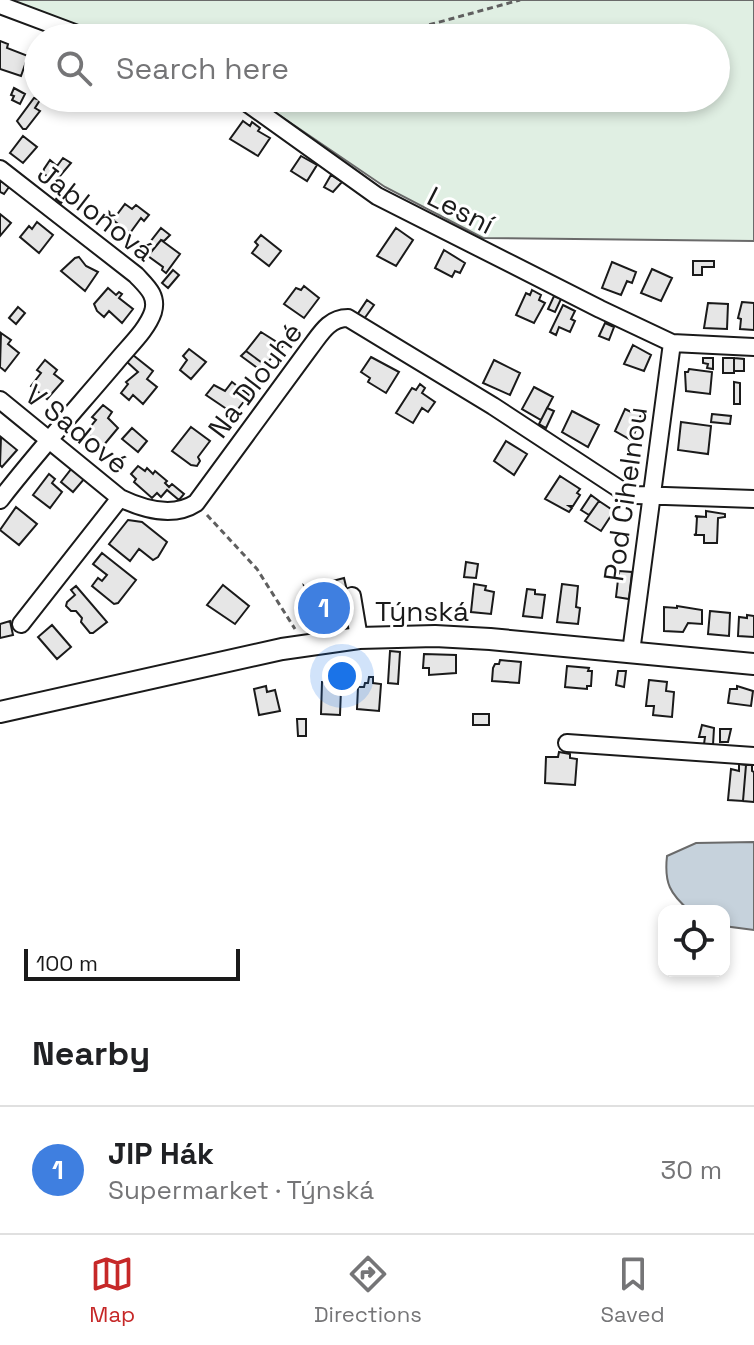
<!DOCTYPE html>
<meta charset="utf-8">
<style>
body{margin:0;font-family:"Space Grotesk",sans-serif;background:#f2f2f2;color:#202124}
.controls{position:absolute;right:24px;bottom:24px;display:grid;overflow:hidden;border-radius:16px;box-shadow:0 4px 12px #0003}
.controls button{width:72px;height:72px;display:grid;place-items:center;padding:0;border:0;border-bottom:2px solid #e0e0e0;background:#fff;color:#202124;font:40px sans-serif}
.scale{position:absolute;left:24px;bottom:20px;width:216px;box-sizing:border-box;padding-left:8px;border:4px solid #1a1a1a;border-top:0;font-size:22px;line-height:28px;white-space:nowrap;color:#1a1a1a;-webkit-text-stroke:6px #fff;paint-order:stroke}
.you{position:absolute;left:342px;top:676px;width:28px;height:28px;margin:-20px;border:6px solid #fff;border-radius:50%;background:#1a73e8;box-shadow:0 0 0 12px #1a73e833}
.badge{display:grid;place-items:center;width:52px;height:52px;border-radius:50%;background:#c62828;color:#fff;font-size:26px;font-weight:700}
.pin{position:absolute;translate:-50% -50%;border:4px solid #fff;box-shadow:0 2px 8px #0006}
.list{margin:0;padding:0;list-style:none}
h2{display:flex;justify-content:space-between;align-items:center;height:104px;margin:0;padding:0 32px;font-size:34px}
h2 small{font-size:26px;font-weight:400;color:#757577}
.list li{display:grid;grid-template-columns:52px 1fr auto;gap:24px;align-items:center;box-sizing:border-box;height:128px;padding:0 32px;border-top:2px solid #e0e0e0}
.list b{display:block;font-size:30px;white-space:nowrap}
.list p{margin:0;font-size:26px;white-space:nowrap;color:#757577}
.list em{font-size:26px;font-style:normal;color:#757577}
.icon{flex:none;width:44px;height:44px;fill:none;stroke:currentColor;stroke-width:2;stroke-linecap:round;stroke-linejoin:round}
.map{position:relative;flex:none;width:754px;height:1001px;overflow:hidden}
.search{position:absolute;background:#fff;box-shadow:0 4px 12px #0003;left:24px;right:24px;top:24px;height:88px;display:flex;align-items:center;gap:20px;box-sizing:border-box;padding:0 28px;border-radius:44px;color:#757577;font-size:30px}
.sheet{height:232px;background:#fff}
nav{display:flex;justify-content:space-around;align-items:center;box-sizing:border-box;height:112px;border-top:2px solid #e0e0e0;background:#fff;font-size:22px;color:#757577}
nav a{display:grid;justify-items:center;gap:4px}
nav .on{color:#c62828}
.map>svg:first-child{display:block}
.green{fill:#e0efe3;stroke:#6a6a6a;stroke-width:2}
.water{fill:#c6d2dc;stroke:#6a6a6a;stroke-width:2}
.building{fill:#e6e6e6;stroke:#1a1a1a;stroke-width:2}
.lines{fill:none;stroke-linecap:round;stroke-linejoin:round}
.minor-casing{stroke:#1a1a1a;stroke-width:20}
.major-casing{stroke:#1a1a1a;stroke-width:24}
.path{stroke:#5f5f5f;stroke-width:3;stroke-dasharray:6 4;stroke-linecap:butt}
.minor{stroke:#fff;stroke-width:16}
.major{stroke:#fff;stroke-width:20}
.labels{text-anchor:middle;stroke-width:6;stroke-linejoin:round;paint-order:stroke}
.street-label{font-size:28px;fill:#1a1a1a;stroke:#fff}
</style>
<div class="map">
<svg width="754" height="1001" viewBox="0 0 754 1001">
<rect width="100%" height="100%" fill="#fff"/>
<path class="green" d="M 0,0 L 754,0 L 754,241 L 483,238 L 385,187 L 254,98 L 716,98 L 716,38 L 113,38 Z"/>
<path class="water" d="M 754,842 L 754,930 L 724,926 L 724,911 L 690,911 C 670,894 664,883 667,856 L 696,843 Z"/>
<path class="building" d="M 0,41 L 8,44 L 7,48 L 28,56 L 21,76 L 0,69 Z
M 14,88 L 25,94 L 20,104 L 12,100 L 14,96 L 11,95 Z
M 34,98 L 40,100 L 35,108 L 40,111 L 26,129 L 23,129 L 17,121 Z
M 139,98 L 159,98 L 157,103 L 147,103 Z
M 243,121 L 250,126 L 252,122 L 260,128 L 258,131 L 270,138 L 258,156 L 230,139 Z
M 23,136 L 37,147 L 23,163 L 10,153 Z
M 301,156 L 317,165 L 307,181 L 291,171 Z
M 63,158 L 71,163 L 55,182 L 43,173 L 44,169 L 50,160 L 57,166 Z
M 331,175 L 342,182 L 333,192 L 324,187 Z
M 0,180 L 9,187 L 4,194 L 0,192 Z
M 63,190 L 68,194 L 61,203 L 56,199 Z
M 125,204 L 132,209 L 136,205 L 149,215 L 144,221 L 141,218 L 130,233 L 113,220 Z
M 0,214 L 11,223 L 0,236 Z
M 37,222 L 53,235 L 39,253 L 20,237 L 29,226 L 32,229 Z
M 161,228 L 170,235 L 164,241 L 161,240 L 152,251 L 147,246 Z
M 396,228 L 413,240 L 396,266 L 377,256 Z
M 261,235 L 281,251 L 269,266 L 252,253 L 258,245 L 255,242 Z
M 161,240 L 180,254 L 166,273 L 162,270 L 163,267 L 148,256 Z
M 444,250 L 465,263 L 460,273 L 455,271 L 452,277 L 435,268 Z
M 79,257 L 86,266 L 98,272 L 85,291 L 61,271 L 75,258 Z
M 693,261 L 714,261 L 714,267 L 702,267 L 702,275 L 693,275 Z
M 612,262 L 636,272 L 632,283 L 627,281 L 621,295 L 602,288 Z
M 652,269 L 672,278 L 661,301 L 641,293 Z
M 173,270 L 179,275 L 168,288 L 162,283 Z
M 304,286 L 319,298 L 304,318 L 284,304 L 296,288 L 301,290 Z
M 108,288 L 116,295 L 119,292 L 122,294 L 119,298 L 133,309 L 122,323 L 109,311 L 104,317 L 97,311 L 94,304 Z
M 532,290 L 541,295 L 539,300 L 545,303 L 534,323 L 516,315 L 526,293 L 530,295 Z
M 554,296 L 561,299 L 555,312 L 548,309 Z
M 367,300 L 374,305 L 364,319 L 357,315 Z
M 742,302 L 754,303 L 754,330 L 740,329 L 741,319 L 738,318 Z
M 708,303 L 728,304 L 727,329 L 704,328 Z
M 563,305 L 575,311 L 571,319 L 575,321 L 570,332 L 559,327 L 556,335 L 550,332 Z
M 18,307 L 25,313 L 16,324 L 9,318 Z
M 605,323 L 614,327 L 609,340 L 599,336 Z
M 261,332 L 283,346 L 265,365 L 246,351 Z
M 1,333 L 11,340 L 8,344 L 19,353 L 5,371 L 0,367 Z
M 633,345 L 651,355 L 644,371 L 624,364 Z
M 189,349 L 206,362 L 191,379 L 180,370 L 187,360 L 183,356 Z
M 246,351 L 265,365 L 260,370 L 241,356 Z
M 133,355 L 153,371 L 147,379 L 157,387 L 143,404 L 133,395 L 129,400 L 121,393 L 128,384 L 126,382 L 138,372 L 127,362 Z
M 371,357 L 399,372 L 386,393 L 368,382 L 370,378 L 361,372 Z
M 703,358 L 713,358 L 713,369 L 707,368 L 708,364 L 703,363 Z
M 723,358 L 734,358 L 734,373 L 723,373 Z
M 734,358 L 744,359 L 744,371 L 734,371 Z
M 45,360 L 57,370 L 54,374 L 63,381 L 47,399 L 31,386 L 41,373 L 37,370 Z
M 494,360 L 520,373 L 510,395 L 483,383 Z
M 689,369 L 712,372 L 710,394 L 686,391 L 685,372 L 688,372 Z
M 232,382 L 249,395 L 234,414 L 206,395 L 214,385 L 225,391 Z
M 734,382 L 740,383 L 740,404 L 734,404 Z
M 420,384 L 425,388 L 422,393 L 435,402 L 428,412 L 422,408 L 413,423 L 396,413 L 412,388 L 416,390 Z
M 534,387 L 553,397 L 541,420 L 522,409 Z
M 103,405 L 112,412 L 108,418 L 118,428 L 103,446 L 86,432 L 96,420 L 92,417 Z
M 547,408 L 554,411 L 546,428 L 539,424 Z
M 625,409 L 631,412 L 633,409 L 642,413 L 640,417 L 642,418 L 631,440 L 615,431 Z
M 572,411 L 599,425 L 588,447 L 562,432 Z
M 712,414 L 731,416 L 730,424 L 711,422 Z
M 681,422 L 711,426 L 708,454 L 678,450 Z
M 191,427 L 210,441 L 198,457 L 200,461 L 197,466 L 191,465 L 172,451 Z
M 132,428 L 147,441 L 138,452 L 122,439 Z
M 1,437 L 17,450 L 2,467 L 0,465 Z
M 506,441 L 527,454 L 514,475 L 494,461 Z
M 138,466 L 145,471 L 147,468 L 153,474 L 155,471 L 167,481 L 165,483 L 169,487 L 172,484 L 184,494 L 179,500 L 167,490 L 161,497 L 157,493 L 152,498 L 134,482 L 136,479 L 131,474 Z
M 72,468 L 85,478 L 73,492 L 61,482 Z
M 49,474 L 55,479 L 52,483 L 62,492 L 50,508 L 33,495 Z
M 560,476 L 580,489 L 577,493 L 580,495 L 573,506 L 569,506 L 572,508 L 569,512 L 545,499 Z
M 591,495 L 599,501 L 589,515 L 581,510 Z
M 599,501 L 614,511 L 601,531 L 585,521 Z
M 16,507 L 37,524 L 19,545 L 0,530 Z
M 706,511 L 725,514 L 725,517 L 718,518 L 717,543 L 704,543 L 704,535 L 694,535 L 696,534 L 697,517 L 695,516 L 706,517 Z
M 128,520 L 142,522 L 167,542 L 158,557 L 153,560 L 139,549 L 130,561 L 109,544 Z
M 102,553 L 136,580 L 118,603 L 114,604 L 92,586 L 98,578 L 102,581 L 107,575 L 93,564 Z
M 466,562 L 478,564 L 476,578 L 464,577 Z
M 619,571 L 632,572 L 629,599 L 616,597 Z
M 344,578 L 348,595 L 340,600 L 345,610 L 332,614 L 332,611 L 311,615 L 311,618 L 304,586 L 306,588 Z
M 474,584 L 486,586 L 485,590 L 494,592 L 491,614 L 471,612 Z
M 562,584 L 578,586 L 576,607 L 580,608 L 578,624 L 557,622 Z
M 223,585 L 249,606 L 235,624 L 207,605 Z
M 76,586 L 107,622 L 93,633 L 90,633 L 81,622 L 82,618 L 76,611 L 71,611 L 66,606 L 67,602 L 75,595 L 71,590 Z
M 527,589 L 535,590 L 535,594 L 545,595 L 542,618 L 523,616 Z
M 677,606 L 702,610 L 702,624 L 688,623 L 683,632 L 664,631 L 664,607 L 677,608 Z
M 710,611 L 730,613 L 729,636 L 708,634 Z
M 747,615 L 754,616 L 754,637 L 738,636 L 739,617 L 747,618 Z
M 10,621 L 13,635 L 0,638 L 0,624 Z
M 52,625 L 71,647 L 57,659 L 38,637 Z
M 390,651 L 400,652 L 398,684 L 388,683 Z
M 424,654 L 456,655 L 456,673 L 429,675 L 429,668 L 423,668 Z
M 500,660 L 521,662 L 519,683 L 492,681 L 493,668 L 495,664 L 499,664 Z
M 567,666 L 589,668 L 588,671 L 592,671 L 591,686 L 587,686 L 587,689 L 565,687 Z
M 618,671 L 626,671 L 624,687 L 616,685 Z
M 369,677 L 373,677 L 373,683 L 381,684 L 379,711 L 357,709 L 358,687 L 364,687 L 365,683 L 368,683 Z
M 649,680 L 667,682 L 666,691 L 674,692 L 672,717 L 653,715 L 654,706 L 646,706 Z
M 322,682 L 339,683 L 339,688 L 341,689 L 340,715 L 321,714 Z
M 266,686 L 267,692 L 275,690 L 280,711 L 259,715 L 254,689 Z
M 737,686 L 753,691 L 751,706 L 728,703 L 730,689 L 737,689 Z
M 473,714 L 489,714 L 489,725 L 473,725 Z
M 297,719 L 306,719 L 306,736 L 298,736 Z
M 702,725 L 714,728 L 713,745 L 704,744 L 705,737 L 699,737 Z
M 720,729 L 731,729 L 728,742 L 720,742 Z
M 559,752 L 570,754 L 570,758 L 577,759 L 575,785 L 545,783 L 546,757 L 558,757 Z
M 739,764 L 746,765 L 743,801 L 728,800 L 731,769 L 739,771 Z
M 746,765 L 752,765 L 752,771 L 754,772 L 754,802 L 743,801 Z"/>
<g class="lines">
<defs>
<path id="minor" d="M 0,5 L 88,38
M 240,98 L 377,196 L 600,309 L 672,343 L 754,347
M 0,169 L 136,275 C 146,286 158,295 153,312 C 147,330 128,347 116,362 C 77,408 37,452 0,500
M 0,400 L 120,498
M 352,596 L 359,638
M 21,624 L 120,498 C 143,509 173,518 196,503 L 309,349 C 320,335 328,318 348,318 L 493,406 L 624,492 L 636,495 L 754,499
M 631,652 L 672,343
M 567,743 L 754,756"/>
<path id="major" d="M 0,712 L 282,649 L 359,638 L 435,636 L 490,639 L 754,664"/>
</defs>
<use href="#minor" class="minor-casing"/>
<use href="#major" class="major-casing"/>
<path class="path" d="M 381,38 L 520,0
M 207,515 L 257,569 L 295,629"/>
<use href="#minor" class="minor"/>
<use href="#major" class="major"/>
</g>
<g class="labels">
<g class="street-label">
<text transform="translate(461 210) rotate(27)" y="10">Lesní</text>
<text transform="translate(96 212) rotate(38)" y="10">Jabloňová</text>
<text transform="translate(255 380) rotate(-53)" y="10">Na Dlouhé</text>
<text transform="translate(77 429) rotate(39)" y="10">V Sadové</text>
<text transform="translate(625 494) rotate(-82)" y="10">Pod Cihelnou</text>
<text x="422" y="621">Týnská</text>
</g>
</g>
</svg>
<div class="controls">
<button><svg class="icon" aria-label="locate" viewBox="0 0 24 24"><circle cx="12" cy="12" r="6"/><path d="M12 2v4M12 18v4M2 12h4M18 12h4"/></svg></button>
</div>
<div class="scale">100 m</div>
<div class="you"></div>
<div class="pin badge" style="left:324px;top:608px;background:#3f7fe0">1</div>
<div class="search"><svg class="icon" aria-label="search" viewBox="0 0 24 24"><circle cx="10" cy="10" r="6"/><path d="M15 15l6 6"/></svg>Search here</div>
</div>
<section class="sheet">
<h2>Nearby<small></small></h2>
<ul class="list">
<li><span class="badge" style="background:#3f7fe0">1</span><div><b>JIP Hák</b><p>Supermarket · Týnská</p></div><em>30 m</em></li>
</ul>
</section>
<nav>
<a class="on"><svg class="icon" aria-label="map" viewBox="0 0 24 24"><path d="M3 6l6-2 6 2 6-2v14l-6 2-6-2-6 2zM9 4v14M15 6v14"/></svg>Map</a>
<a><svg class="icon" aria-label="directions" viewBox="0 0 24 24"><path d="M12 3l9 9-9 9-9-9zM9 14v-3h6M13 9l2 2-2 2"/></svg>Directions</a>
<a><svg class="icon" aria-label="saved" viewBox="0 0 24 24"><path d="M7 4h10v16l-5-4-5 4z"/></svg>Saved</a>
</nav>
